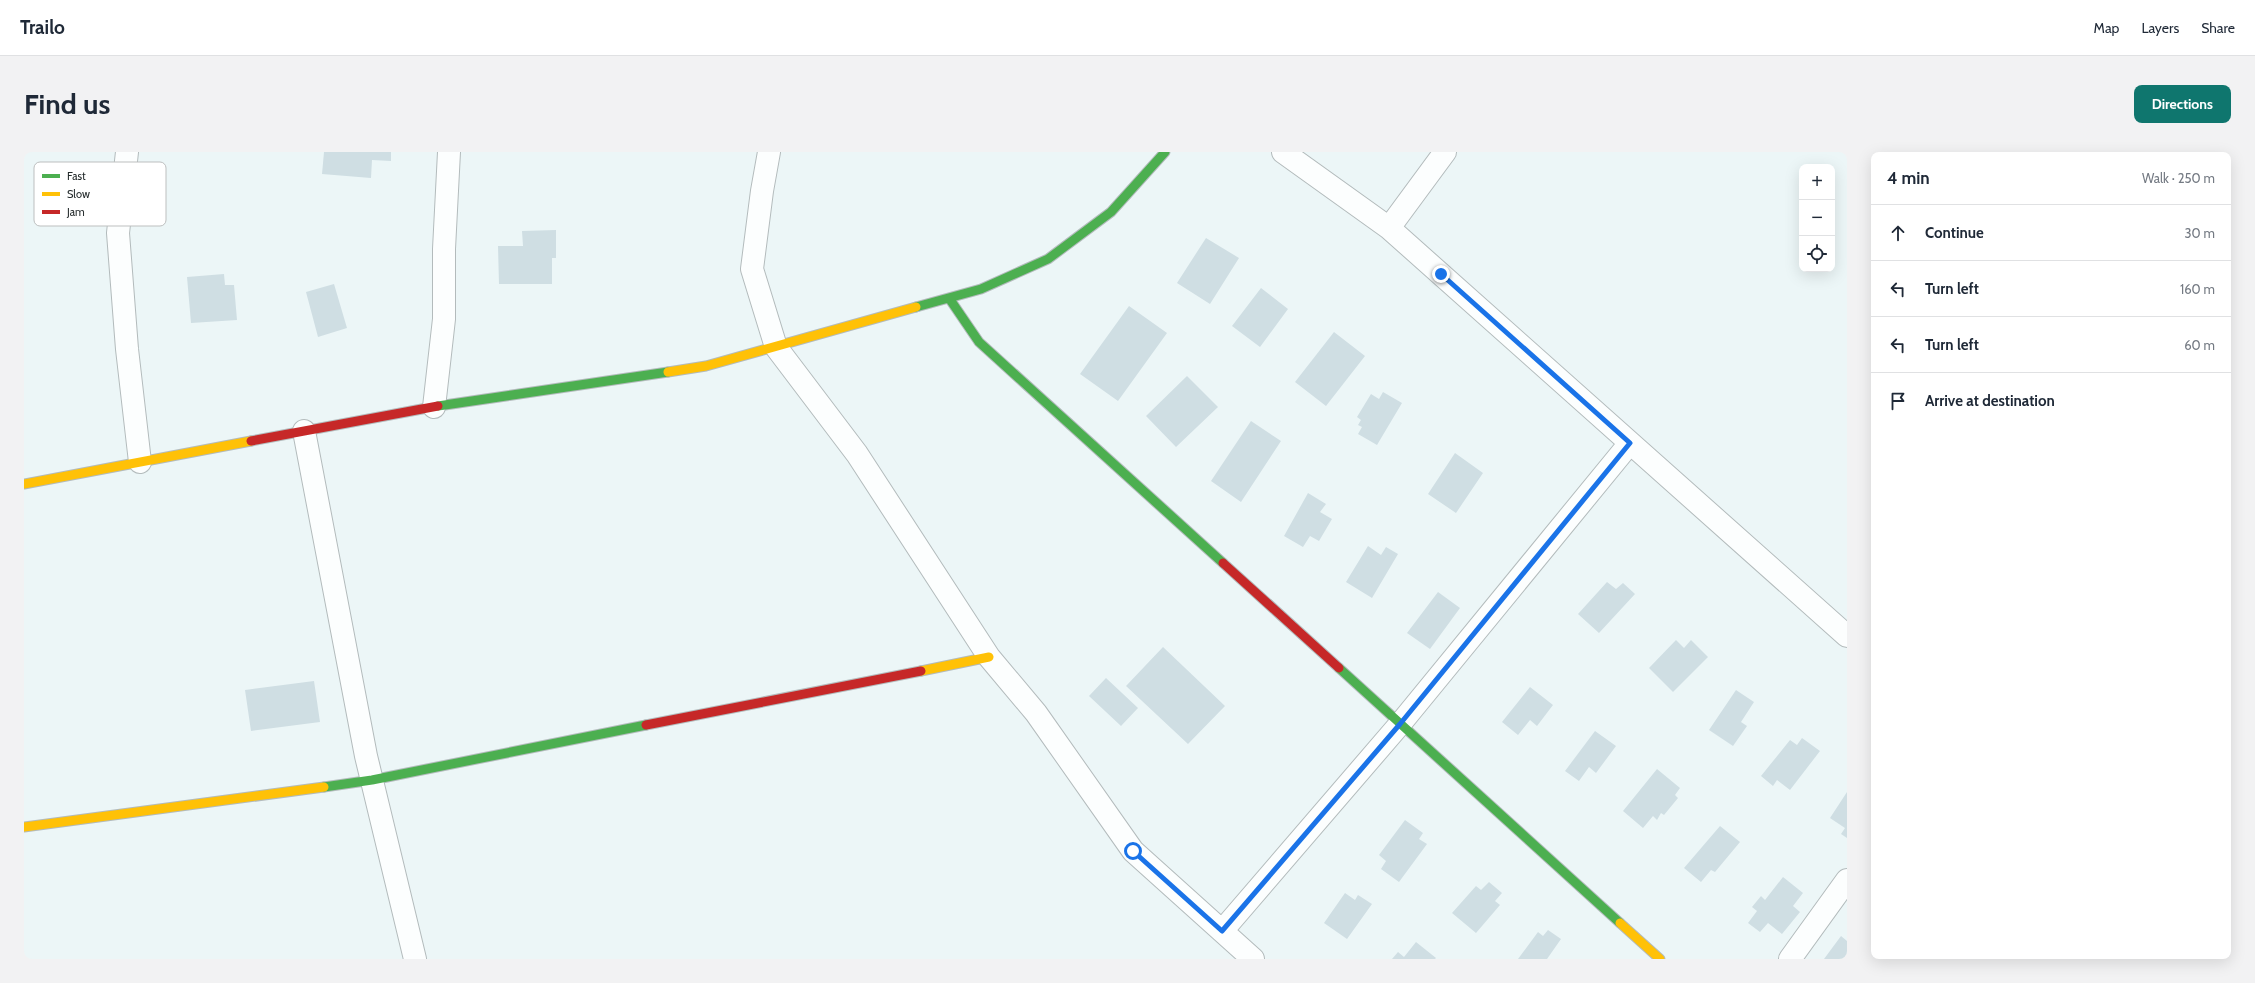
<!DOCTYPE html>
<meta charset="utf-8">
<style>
body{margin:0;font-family:Cabin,sans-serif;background:#f2f2f3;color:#1f2937}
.controls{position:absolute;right:12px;top:12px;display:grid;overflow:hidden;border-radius:8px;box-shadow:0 4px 16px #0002}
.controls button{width:36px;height:36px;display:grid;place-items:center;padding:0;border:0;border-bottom:1px solid #e0e1e3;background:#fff;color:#1f2937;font:20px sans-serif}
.stop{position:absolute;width:12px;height:12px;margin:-9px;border:3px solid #1a73e8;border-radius:50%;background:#fff}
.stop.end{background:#1a73e8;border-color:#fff;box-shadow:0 1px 4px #0008}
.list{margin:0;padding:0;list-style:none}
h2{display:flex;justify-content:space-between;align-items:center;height:52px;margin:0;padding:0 16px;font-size:17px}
h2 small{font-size:13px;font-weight:400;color:#747a83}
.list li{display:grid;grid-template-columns:26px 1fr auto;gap:12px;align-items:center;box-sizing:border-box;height:56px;padding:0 16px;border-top:1px solid #e0e1e3}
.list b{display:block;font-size:15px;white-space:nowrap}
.list em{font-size:13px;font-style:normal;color:#747a83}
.icon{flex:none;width:22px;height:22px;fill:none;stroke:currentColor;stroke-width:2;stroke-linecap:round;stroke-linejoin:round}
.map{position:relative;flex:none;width:1823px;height:807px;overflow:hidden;border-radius:8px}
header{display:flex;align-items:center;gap:24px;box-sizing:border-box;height:56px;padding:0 20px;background:#fff;border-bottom:1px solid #e0e1e3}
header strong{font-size:19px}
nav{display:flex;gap:22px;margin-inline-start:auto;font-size:14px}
.intro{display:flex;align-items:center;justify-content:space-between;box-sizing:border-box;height:96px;padding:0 24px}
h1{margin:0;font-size:28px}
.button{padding:10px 18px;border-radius:8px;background:#0f766e;color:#fff;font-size:14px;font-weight:700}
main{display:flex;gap:24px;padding:0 24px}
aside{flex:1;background:#fff;border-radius:8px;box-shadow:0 4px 16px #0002}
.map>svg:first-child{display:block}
.building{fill:#cfdee3}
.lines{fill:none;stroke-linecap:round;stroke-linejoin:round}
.street-casing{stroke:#b3bbbc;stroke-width:24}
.fast-casing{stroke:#b3bbbc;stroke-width:11}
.slow-casing{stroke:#b3bbbc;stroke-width:11}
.jam-casing{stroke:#b3bbbc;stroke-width:11}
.street{stroke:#fcfefe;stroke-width:22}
.fast{stroke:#4caf50;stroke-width:9}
.slow{stroke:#ffc107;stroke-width:9}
.jam{stroke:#c62828;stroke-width:9}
.route{stroke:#1a73e8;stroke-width:5}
.key{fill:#fff;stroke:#bdbfbf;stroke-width:1}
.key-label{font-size:11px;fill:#22292a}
</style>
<header>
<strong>Trailo</strong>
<nav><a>Map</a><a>Layers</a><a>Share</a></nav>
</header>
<div class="intro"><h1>Find us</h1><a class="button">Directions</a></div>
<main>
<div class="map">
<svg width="1823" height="807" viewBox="0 0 1823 807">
<rect width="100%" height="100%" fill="#ecf6f7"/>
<path class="building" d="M 300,0 L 367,0 L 367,9 L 348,8 L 347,26 L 298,22 Z
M 532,78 L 532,106 L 528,106 L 528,132 L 475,132 L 474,94 L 499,94 L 498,79 Z
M 1182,86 L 1215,106 L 1186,152 L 1153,131 Z
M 200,122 L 201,133 L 210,133 L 213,168 L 167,171 L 163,125 Z
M 310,132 L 323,176 L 294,185 L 282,140 Z
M 1237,136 L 1264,157 L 1236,195 L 1208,174 Z
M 1105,154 L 1143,181 L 1094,249 L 1056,222 Z
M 1310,180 L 1341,204 L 1302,254 L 1271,230 Z
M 1163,224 L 1194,255 L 1152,295 L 1122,264 Z
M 1359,240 L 1378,251 L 1353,293 L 1334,282 L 1338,275 L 1334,273 L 1337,268 L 1333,265 L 1347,242 L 1355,247 Z
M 1227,269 L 1257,289 L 1217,350 L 1187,329 Z
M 1431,301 L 1459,321 L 1432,361 L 1404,342 Z
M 1284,341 L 1302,352 L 1296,360 L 1308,367 L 1295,389 L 1286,384 L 1279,395 L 1260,384 Z
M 1344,394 L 1357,403 L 1362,395 L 1374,402 L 1348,446 L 1322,430 Z
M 1583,430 L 1592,437 L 1599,431 L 1611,442 L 1575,481 L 1554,462 Z
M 1414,440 L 1436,456 L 1406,497 L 1383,481 Z
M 1652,488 L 1660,496 L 1667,488 L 1684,505 L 1649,540 L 1625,516 Z
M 1139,495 L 1201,554 L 1164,592 L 1102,534 Z
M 1082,526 L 1114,556 L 1097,574 L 1065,544 Z
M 290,529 L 296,570 L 227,579 L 221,538 Z
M 1506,535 L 1529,553 L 1513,574 L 1506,568 L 1494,583 L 1478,570 Z
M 1712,538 L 1730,550 L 1717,570 L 1723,574 L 1709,594 L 1685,578 Z
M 1571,579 L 1592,594 L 1572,621 L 1565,615 L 1555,629 L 1541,619 Z
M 1778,586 L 1796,599 L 1766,638 L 1753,628 L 1749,634 L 1737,624 L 1766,588 L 1773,593 Z
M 1633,617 L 1656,636 L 1651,643 L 1654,646 L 1640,663 L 1637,661 L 1633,668 L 1629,664 L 1619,676 L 1599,659 Z
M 1823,640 L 1823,686 L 1817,682 L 1821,676 L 1806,666 Z
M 1381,668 L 1399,681 L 1395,687 L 1403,692 L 1375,730 L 1357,717 L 1362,709 L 1355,703 Z
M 1696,674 L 1716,690 L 1691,720 L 1687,718 L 1677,730 L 1660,716 Z
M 1759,725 L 1779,741 L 1769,754 L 1776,760 L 1758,782 L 1744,771 L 1736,780 L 1724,771 L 1733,759 L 1728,755 L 1737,744 L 1741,748 Z
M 1465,730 L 1478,741 L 1471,749 L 1476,753 L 1452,781 L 1428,761 L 1452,734 L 1457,738 Z
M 1321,741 L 1331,748 L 1334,743 L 1348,752 L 1323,787 L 1300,771 Z
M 1524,778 L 1537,787 L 1523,807 L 1494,807 L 1514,780 L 1519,784 Z
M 1817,784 L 1823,789 L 1823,807 L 1800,807 Z
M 1392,790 L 1412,806 L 1411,807 L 1368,807 L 1374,800 L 1380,805 Z"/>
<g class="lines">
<defs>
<path id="street" d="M 103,0 L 94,81 L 103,197 L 116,310
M 745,0 L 738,39 L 728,117 L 752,195 L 833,302 L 965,505 L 1012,561 L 1109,699 L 1229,807
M 1259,0 L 1365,76 L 1823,484
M 1365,76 L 1421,0
M 410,255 L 420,167 L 420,97 L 425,0
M 280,279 L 342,604 L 391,807
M 1198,779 L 1376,572 L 1606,291
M 1766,807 L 1823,728"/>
<path id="fast" d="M 925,146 L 955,190 L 1199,411
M 892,155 L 957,137 L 1024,107 L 1087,60 L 1141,0
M 414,254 L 644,220
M 1315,516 L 1596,771
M 300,635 L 348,628 L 622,573"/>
<path id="slow" d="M 644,220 L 682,214 L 892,155
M 0,332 L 227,289
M 897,519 L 965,505
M 0,675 L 300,635
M 1596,771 L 1636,807"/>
<path id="jam" d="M 227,289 L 414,254
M 1199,411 L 1315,516
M 622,573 L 897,519"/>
</defs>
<use href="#street" class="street-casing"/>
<use href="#fast" class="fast-casing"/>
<use href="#slow" class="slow-casing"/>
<use href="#jam" class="jam-casing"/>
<use href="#street" class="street"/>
<use href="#fast" class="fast"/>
<use href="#slow" class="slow"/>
<use href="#jam" class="jam"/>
</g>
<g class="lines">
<path class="route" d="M 1109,699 L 1198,779 L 1376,572 L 1606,291 L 1417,122"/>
</g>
<rect x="10" y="10" width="132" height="64" rx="6" class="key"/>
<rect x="18" y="22" width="18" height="4" fill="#4caf50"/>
<rect x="18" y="40" width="18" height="4" fill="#ffc107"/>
<rect x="18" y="58" width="18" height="4" fill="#c62828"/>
<g class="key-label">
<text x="43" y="28">Fast</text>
<text x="43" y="46">Slow</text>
<text x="43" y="64">Jam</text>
</g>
</svg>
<div class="controls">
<button>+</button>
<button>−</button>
<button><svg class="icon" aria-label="locate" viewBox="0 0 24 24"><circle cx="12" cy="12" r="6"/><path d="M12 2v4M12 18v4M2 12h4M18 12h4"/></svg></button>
</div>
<div class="stop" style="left:1109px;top:699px"></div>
<div class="stop end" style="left:1417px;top:122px"></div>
</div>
<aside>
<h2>4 min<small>Walk · 250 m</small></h2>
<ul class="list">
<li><svg class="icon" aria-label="ahead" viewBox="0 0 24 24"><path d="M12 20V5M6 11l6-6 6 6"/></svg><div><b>Continue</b></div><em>30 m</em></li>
<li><svg class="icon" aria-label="left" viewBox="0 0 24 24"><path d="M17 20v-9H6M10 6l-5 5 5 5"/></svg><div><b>Turn left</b></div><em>160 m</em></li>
<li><svg class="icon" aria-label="left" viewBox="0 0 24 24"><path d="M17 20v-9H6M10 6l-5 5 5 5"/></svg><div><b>Turn left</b></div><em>60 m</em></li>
<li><svg class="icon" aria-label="arrive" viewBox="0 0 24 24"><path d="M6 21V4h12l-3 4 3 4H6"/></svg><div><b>Arrive at destination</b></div></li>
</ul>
</aside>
</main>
